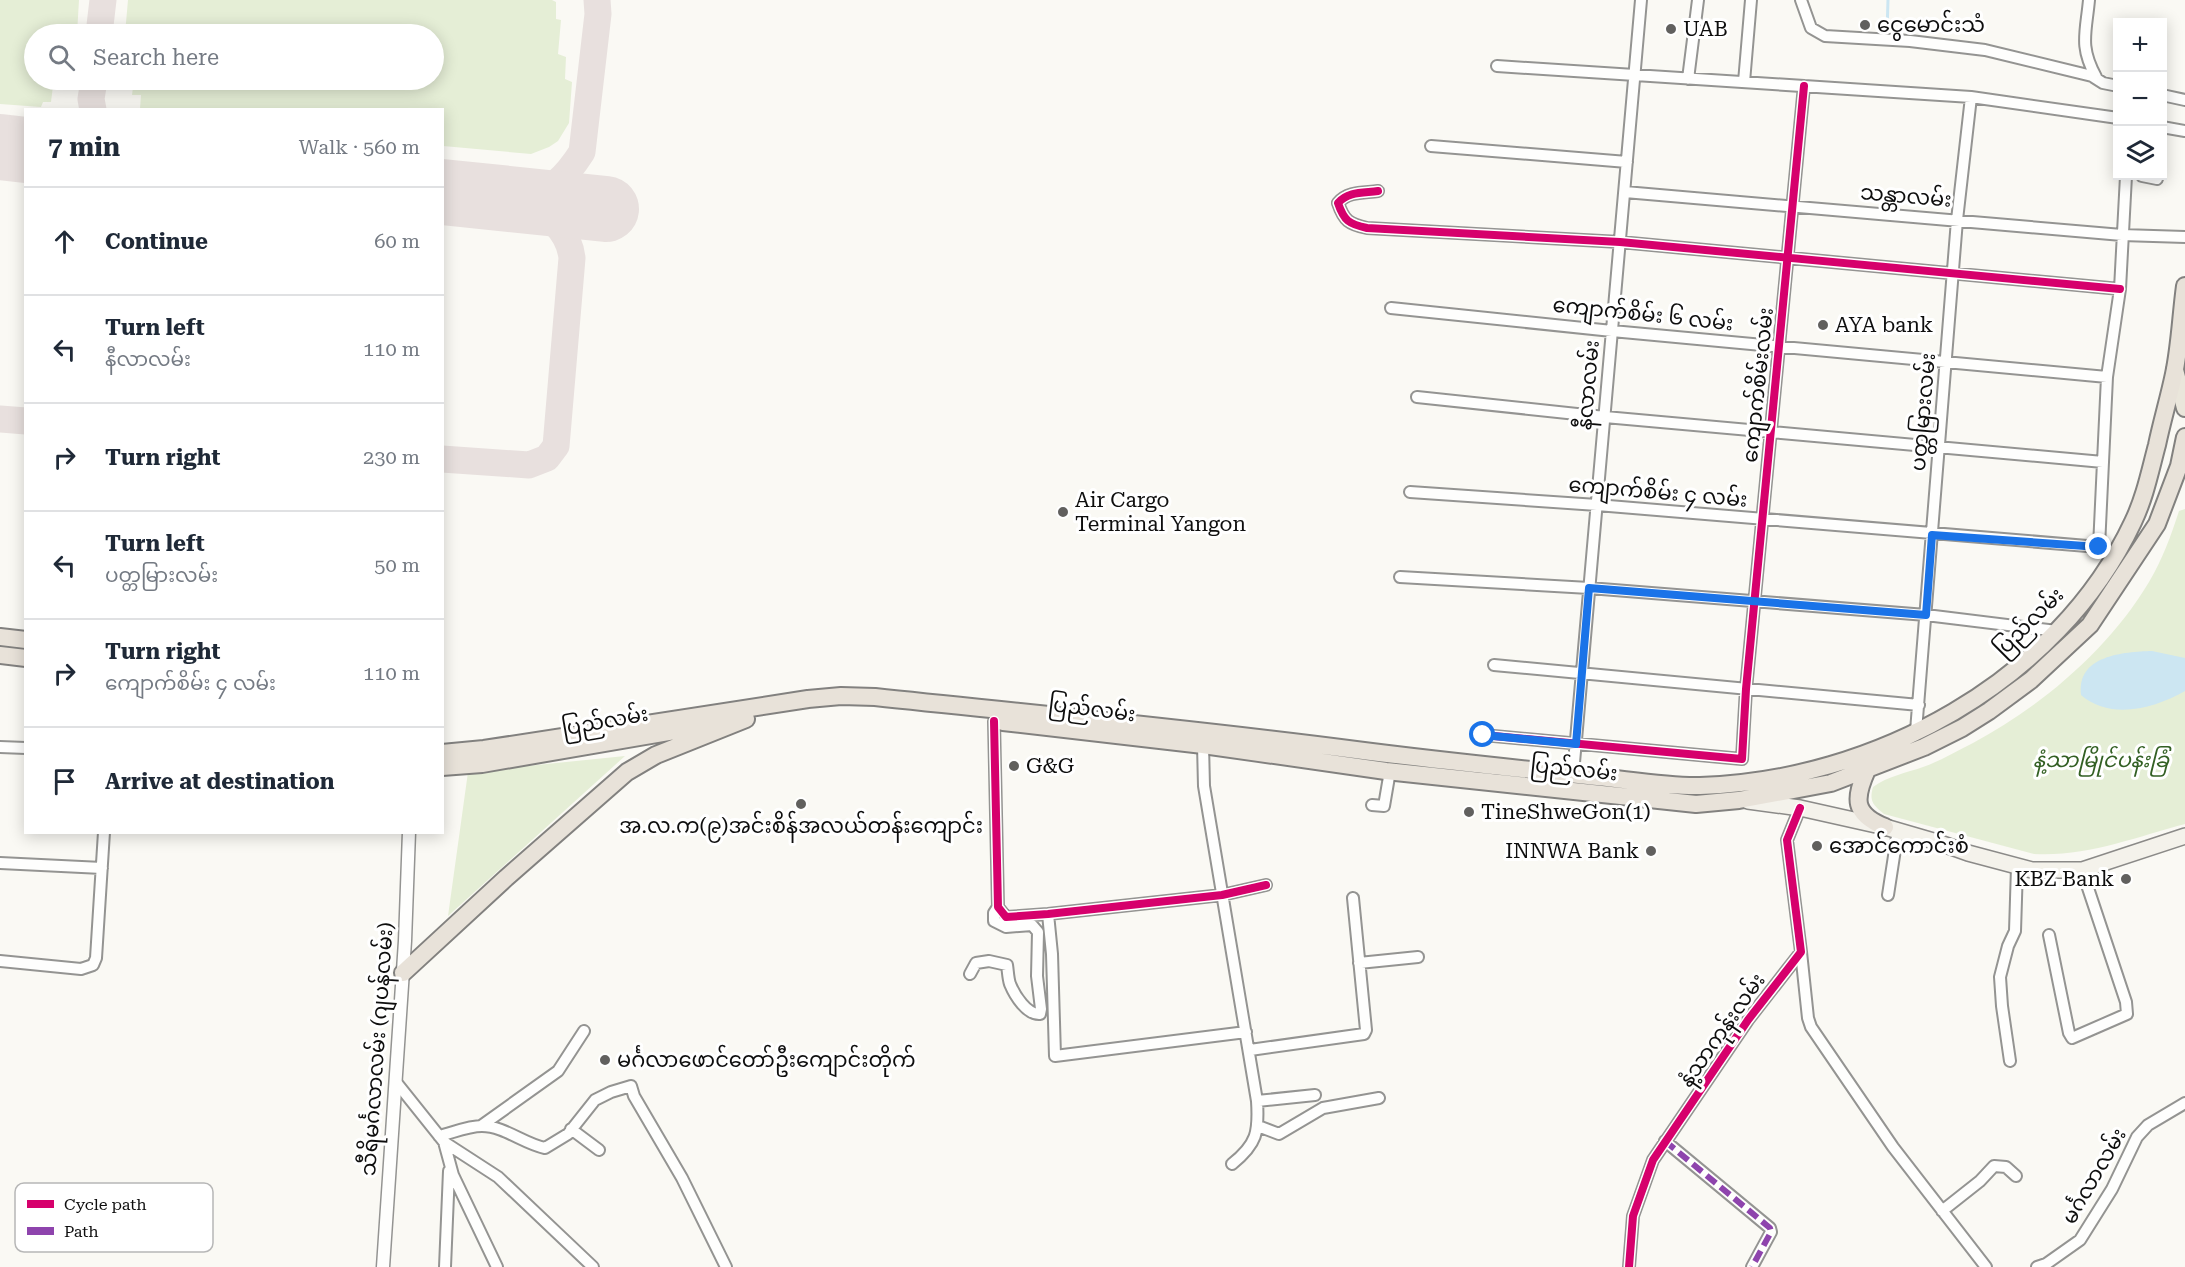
<!DOCTYPE html>
<meta charset="utf-8">
<style>
body{margin:0;font-family:"Roboto Serif","Noto Sans Myanmar",serif;background:#f6f6f7;color:#1f2937}
.controls{position:absolute;right:18px;top:18px;display:grid;overflow:hidden;border-radius:0px;box-shadow:0 3px 15px #0003}
.controls button{width:54px;height:54px;display:grid;place-items:center;padding:0;border:0;border-bottom:2px solid #e0e1e3;background:#fff;color:#1f2937;font:30px sans-serif}
.stop{position:absolute;width:18px;height:18px;margin:-14px;border:4px solid #1a73e8;border-radius:50%;background:#fff}
.stop.end{background:#1a73e8;border-color:#fff;box-shadow:0 2px 6px #0008}
.list{margin:0;padding:0;list-style:none}
h2{display:flex;justify-content:space-between;align-items:center;height:78px;margin:0;padding:0 24px;font-size:26px}
h2 small{font-size:20px;font-weight:400;color:#747a83}
.list li{display:grid;grid-template-columns:39px 1fr auto;gap:18px;align-items:center;box-sizing:border-box;height:108px;padding:0 24px;border-top:2px solid #e0e1e3}
.list b{display:block;font-size:22px;white-space:nowrap}
.list p{margin:0;font-size:20px;white-space:nowrap;color:#747a83}
.list em{font-size:20px;font-style:normal;color:#747a83}
.icon{flex:none;width:33px;height:33px;fill:none;stroke:currentColor;stroke-width:2;stroke-linecap:round;stroke-linejoin:round}
.map{position:relative;flex:none;width:2185px;height:1267px;overflow:hidden}
.search{position:absolute;background:#fff;box-shadow:0 3px 15px #0003;left:24px;top:24px;width:420px;height:66px;display:flex;align-items:center;gap:15px;box-sizing:border-box;padding:0 21px;border-radius:33px;color:#747a83;font-size:22px}
.panel{position:absolute;background:#fff;box-shadow:0 3px 15px #0003;left:24px;top:108px;width:420px;height:726px;border-radius:0px}
.map>svg:first-child{display:block}
.green{fill:#e5eed6}
.water{fill:#cce6f2}
.lines{fill:none;stroke-linecap:round;stroke-linejoin:round}
.stream{stroke:#cce6f2;stroke-width:3}
.taxiway{stroke:#e8e0de;stroke-width:27}
.runway{stroke:#e8e0de;stroke-width:66}
.minor-casing{stroke:#949492;stroke-width:14}
.tertiary-casing{stroke:#949492;stroke-width:15}
.secondary-casing{stroke:#8b8a88;stroke-width:18}
.primary-casing{stroke:#82817f;stroke-width:20}
.trunk-casing{stroke:#82817f;stroke-width:20}
.minor{stroke:#fefefd;stroke-width:10}
.tertiary{stroke:#fefefd;stroke-width:12}
.secondary{stroke:#f4f2eb;stroke-width:15}
.primary{stroke:#eae6db;stroke-width:16}
.trunk{stroke:#e8e2d9;stroke-width:16}
.quiet{stroke:#8e44ad;stroke-width:6;stroke-dasharray:12 6;stroke-linecap:butt}
.cycleway-casing{stroke:#fff;stroke-width:11}
.cycleway{stroke:#d6006c;stroke-width:8}
.route{stroke:#1a73e8;stroke-width:8}
.poi-dot{fill:#61605e;stroke:#fff;stroke-width:2}
.labels{text-anchor:middle;stroke-width:6;stroke-linejoin:round;paint-order:stroke}
.poi-label{font-size:21px;fill:#0e0e0e;stroke:#fff;text-anchor:start}
.street-label{font-size:21px;fill:#0e0e0e;stroke:#fff}
.park-label{font-size:21px;font-style:italic;fill:#336024;stroke:#fff}
.key{fill:#fff;stroke:#b7b7b7;stroke-width:1.5}
.key-label{font-size:16px;fill:#0e0e0e}
</style>
<div class="map">
<svg width="2185" height="1267" viewBox="0 0 2185 1267">
<rect width="100%" height="100%" fill="#faf9f4"/>
<path class="green" d="M 0,0 L 79,0 L 77,34 L 34,34 L 34,80 L 62,80 L 61,86 L 53,86 L 51,102 L 43,102 L 41,107 L 0,104 Z
M 128,0 L 552,0 L 556,2 L 556,19 L 561,20 L 558,54 L 566,57 L 565,79 L 572,82 L 569,123 L 558,141 L 549,147 L 531,154 L 443,146 L 442,110 L 140,109 L 141,95 L 132,95 L 133,87 L 126,86 L 126,80 L 434,80 L 434,34 L 125,34 Z
M 2185,509 L 2185,824 C 2136,837 2086,857 2034,854 L 1884,814 C 1873,805 1869,801 1873,787 C 1888,776 1906,773 1923,767 C 1940,761 1957,751 1973,743 C 2041,707 2109,649 2149,582 C 2162,560 2171,536 2179,511 Z
M 625,756 L 448,916 L 468,772 Z"/>
<path class="water" d="M 2152,651 L 2185,658 L 2185,691 C 2155,708 2111,721 2081,695 C 2076,655 2124,652 2152,651 Z"/>
<g class="lines">
<path class="stream" d="M 1887,33 L 1888,0"/>
<path class="taxiway" d="M 99,34 L 103,0
M 93,110 L 91,99 L 94,80
M 522,200 C 551,192 566,177 582,152 L 598,14 L 597,0
M 0,419 L 26,421
M 442,459 L 529,465 L 547,458 L 556,446 L 572,258 C 569,230 546,212 522,200"/>
<path class="runway" d="M 0,147 L 26,150
M 442,192 L 606,209"/>
<defs>
<path id="minor" d="M 1801,0 L 1811,28 L 1825,36 L 1910,41 L 1985,50 L 2092,76 L 2103,83 L 2118,86
M 2089,0 C 2086,33 2079,46 2096,77
M 1497,66 L 1971,97 L 2118,118
M 1688,79 L 1698,0
M 1744,82 L 1751,0
M 2162,95 L 2185,100
M 2162,127 L 2185,131
M 1431,146 L 1627,162
M 2142,176 L 2157,179
M 1378,191 C 1364,193 1348,191 1338,203 C 1344,221 1349,224 1367,228 L 1620,242 L 2120,289
M 1625,192 L 2122,235 L 2185,237
M 1391,308 L 1612,331 L 2107,377
M 1417,397 L 1605,417 L 2103,462
M 1410,492 L 1597,505 L 2099,547 L 2115,558
M 2099,547 L 2107,377 L 2120,289 L 2126,176
M 1400,577 L 1589,588 L 1926,615 L 2057,631
M 1494,665 L 1919,705
M 994,721 L 998,907 L 1006,917 L 1048,914 L 1222,895 L 1266,885
M 1916,731 L 1957,220 L 1971,97
M 1483,735 L 1742,759 L 1746,689 L 1804,86
M 1203,745 L 1204,786 L 1257,1101 C 1259,1132 1257,1144 1232,1164
M 0,747 L 26,748
M 1573,774 L 1641,0
M 1372,805 L 1384,806 L 1390,771
M 0,863 L 102,868
M 1888,895 L 1898,830
M 1048,914 L 1052,954 L 1055,1056 L 1246,1032
M 2049,935 L 2069,1033 L 2072,1038 L 2127,1014 L 2126,1002 L 2082,870
M 1801,952 L 1808,1018 L 1811,1027 L 1893,1147 L 1986,1267
M 0,961 L 81,969 L 93,965 L 96,958 L 104,832
M 1359,963 L 1418,957
M 970,974 L 976,963 L 989,961 L 1007,965 C 1008,971 1008,978 1010,984 C 1015,996 1027,1015 1040,1014 L 1041,1009 L 1037,976 L 1038,932 L 1032,925 L 1006,927 L 994,921 L 994,913 L 998,907
M 1250,1050 L 1364,1034 L 1366,1030 L 1353,898
M 2010,1061 L 2002,1006 L 2000,977 L 2008,946 L 2015,931 L 2017,867
M 396,1082 L 444,1142 L 498,1177 L 593,1267
M 1257,1101 L 1315,1095
M 481,1126 L 558,1071 L 584,1031
M 1258,1126 L 1279,1134 L 1323,1108 L 1379,1098
M 571,1129 L 599,1150
M 439,1136 C 452,1133 468,1126 482,1126 C 504,1126 524,1144 545,1148 L 568,1134 L 595,1100 L 611,1092 L 631,1086 L 634,1096 L 682,1178 L 726,1267
M 1665,1141 L 1770,1228 L 1771,1232 L 1752,1267
M 444,1142 L 453,1175 L 497,1267
M 1942,1211 L 1980,1181 L 1994,1166 L 2006,1167 L 2016,1176
M 445,1267 L 449,1171
M 1629,1267 L 1633,1216 L 1653,1160 L 1748,1020 L 1801,952 L 1787,840 L 1800,808
M 2037,1267 L 2046,1264 L 2080,1240 L 2112,1189 L 2137,1137 L 2148,1125 L 2185,1103"/>
<path id="tertiary" d="M 383,1267 L 405,941 L 409,832"/>
<path id="secondary" d="M 1748,801 L 1800,808 L 1885,827 L 1940,843 L 1968,853 L 2032,870 L 2082,870 L 2185,836"/>
<path id="primary" d="M 2175,370 L 2185,408"/>
<path id="trunk" d="M 0,637 L 26,640
M 0,655 L 26,658
M 1003,722 L 1203,745 L 1386,771 L 1696,804 L 1739,800 L 1831,783 L 1924,747 L 1962,728 L 1989,711 L 2031,680 L 2090,625 L 2157,524 L 2179,466 L 2185,437
M 442,753 L 484,749 L 808,699 L 841,696 L 875,697 C 1035,714 1196,729 1356,750 C 1433,760 1510,768 1588,776 C 1623,779 1666,787 1700,786 C 1873,781 2058,682 2133,522 C 2145,497 2150,471 2157,445 C 2162,421 2169,398 2174,374 C 2180,346 2181,315 2185,286
M 442,767 L 482,764 L 721,723
M 1867,770 C 1854,799 1853,814 1885,827
M 403,973 L 506,878 L 627,772 L 656,755 L 746,719"/>
</defs>
<use href="#minor" class="minor-casing"/>
<use href="#tertiary" class="tertiary-casing"/>
<use href="#secondary" class="secondary-casing"/>
<use href="#primary" class="primary-casing"/>
<use href="#trunk" class="trunk-casing"/>
<use href="#minor" class="minor"/>
<use href="#tertiary" class="tertiary"/>
<use href="#secondary" class="secondary"/>
<use href="#primary" class="primary"/>
<use href="#trunk" class="trunk"/>
<path class="quiet" d="M 1665,1141 L 1770,1228 L 1771,1232 L 1752,1267"/>
<defs>
<path id="cycleway" d="M 1378,191 C 1364,193 1348,191 1338,203 C 1344,221 1349,224 1367,228 L 1620,242 L 2120,289
M 994,721 L 998,907 L 1006,917 L 1048,914 L 1222,895 L 1266,885
M 1483,735 L 1742,759 L 1746,689 L 1804,86
M 1629,1267 L 1633,1216 L 1653,1160 L 1748,1020 L 1801,952 L 1787,840 L 1800,808"/>
</defs>
<use href="#cycleway" class="cycleway-casing"/>
<use href="#cycleway" class="cycleway"/>
</g>
<g class="lines">
<path class="route" d="M 1483,735 L 1576,744 L 1589,588 L 1926,615 L 1932,535 L 2099,547"/>
</g>
<g class="poi-dot">
<circle cx="1865" cy="25" r="6"/>
<circle cx="1671" cy="29" r="6"/>
<circle cx="1823" cy="325" r="6"/>
<circle cx="1063" cy="512" r="6"/>
<circle cx="1014" cy="766" r="6"/>
<circle cx="801" cy="804" r="6"/>
<circle cx="1469" cy="812" r="6"/>
<circle cx="1817" cy="846" r="6"/>
<circle cx="1651" cy="851" r="6"/>
<circle cx="2126" cy="879" r="6"/>
<circle cx="605" cy="1060" r="6"/>
</g>
<g class="labels">
<g class="poi-label">
<text x="1877" y="32">ငွေမောင်းသံ</text>
<text x="1683" y="36">UAB</text>
<text x="1835" y="332">AYA bank</text>
<text x="1075" y="507">Air Cargo<tspan x="1075" dy="24">Terminal Yangon</tspan></text>
<text x="1026" y="773">G&amp;G</text>
<text x="1481" y="819">TineShweGon(1)</text>
<text x="801" y="833" text-anchor="middle">အ.လ.က(၉)အင်းစိန်အလယ်တန်းကျောင်း</text>
<text x="1829" y="853">အောင်ကောင်းစံ</text>
<text x="1639" y="858" text-anchor="end">INNWA Bank</text>
<text x="2114" y="886" text-anchor="end">KBZ Bank</text>
<text x="617" y="1067">မင်္ဂလာဖောင်တော်ဦးကျောင်းတိုက်</text>
</g>
<g class="street-label">
<text transform="translate(1906 196) rotate(5)" y="7">သန္တာလမ်း</text>
<text transform="translate(1643 314) rotate(6)" y="7">ကျောက်စိမ်း ၆ လမ်း</text>
<text transform="translate(1588 385) rotate(-85)" y="7">နီလာလမ်း</text>
<text transform="translate(1758 385) rotate(-84)" y="7">ကျောက်စိမ်းလမ်း</text>
<text transform="translate(1923 412) rotate(-85)" y="7">ပတ္တမြားလမ်း</text>
<text transform="translate(1658 492) rotate(5)" y="7">ကျောက်စိမ်း ၄ လမ်း</text>
<text transform="translate(2029 622) rotate(-45)" y="7">ပြည်လမ်း</text>
<text transform="translate(1092 709) rotate(7)" y="7">ပြည်လမ်း</text>
<text transform="translate(605 721) rotate(-10)" y="7">ပြည်လမ်း</text>
<text transform="translate(1574 769) rotate(6)" y="7">ပြည်လမ်း</text>
<text transform="translate(1722 1030) rotate(-55)" y="7">နံ့သာကုန်းလမ်း</text>
<text transform="translate(377 1049) rotate(-86)" y="7">သီရိမင်္ဂလာလမ်း (ဂျပန်လမ်း)</text>
<text transform="translate(2094 1176) rotate(-60)" y="7">မင်္ဂလာလမ်း</text>
</g>
<g class="park-label">
<text x="2101" y="767">နံ့သာမြိုင်ပန်းခြံ</text>
</g>
</g>
<rect x="15" y="1183" width="198" height="69" rx="9" class="key"/>
<rect x="27" y="1200" width="27" height="8" fill="#d6006c"/>
<rect x="27" y="1227" width="27" height="8" fill="#8e44ad"/>
<g class="key-label">
<text x="64" y="1210">Cycle path</text>
<text x="64" y="1237">Path</text>
</g>
</svg>
<div class="controls">
<button>+</button>
<button>−</button>
<button><svg class="icon" aria-label="layers" viewBox="0 0 24 24"><path d="M12 4l9 5-9 5-9-5zM3 14l9 5 9-5"/></svg></button>
</div>
<div class="stop" style="left:1483px;top:735px"></div>
<div class="stop end" style="left:2099px;top:547px"></div>
<div class="search"><svg class="icon" aria-label="search" viewBox="0 0 24 24"><circle cx="10" cy="10" r="6"/><path d="M15 15l6 6"/></svg>Search here</div>
<section class="panel">
<h2>7 min<small>Walk · 560 m</small></h2>
<ul class="list">
<li><svg class="icon" aria-label="ahead" viewBox="0 0 24 24"><path d="M12 20V5M6 11l6-6 6 6"/></svg><div><b>Continue</b></div><em>60 m</em></li>
<li><svg class="icon" aria-label="left" viewBox="0 0 24 24"><path d="M17 20v-9H6M10 6l-5 5 5 5"/></svg><div><b>Turn left</b><p>နီလာလမ်း</p></div><em>110 m</em></li>
<li><svg class="icon" aria-label="right" viewBox="0 0 24 24"><path d="M7 20v-9h11M14 6l5 5-5 5"/></svg><div><b>Turn right</b></div><em>230 m</em></li>
<li><svg class="icon" aria-label="left" viewBox="0 0 24 24"><path d="M17 20v-9H6M10 6l-5 5 5 5"/></svg><div><b>Turn left</b><p>ပတ္တမြားလမ်း</p></div><em>50 m</em></li>
<li><svg class="icon" aria-label="right" viewBox="0 0 24 24"><path d="M7 20v-9h11M14 6l5 5-5 5"/></svg><div><b>Turn right</b><p>ကျောက်စိမ်း ၄ လမ်း</p></div><em>110 m</em></li>
<li><svg class="icon" aria-label="arrive" viewBox="0 0 24 24"><path d="M6 21V4h12l-3 4 3 4H6"/></svg><div><b>Arrive at destination</b></div></li>
</ul>
</section>
</div>
